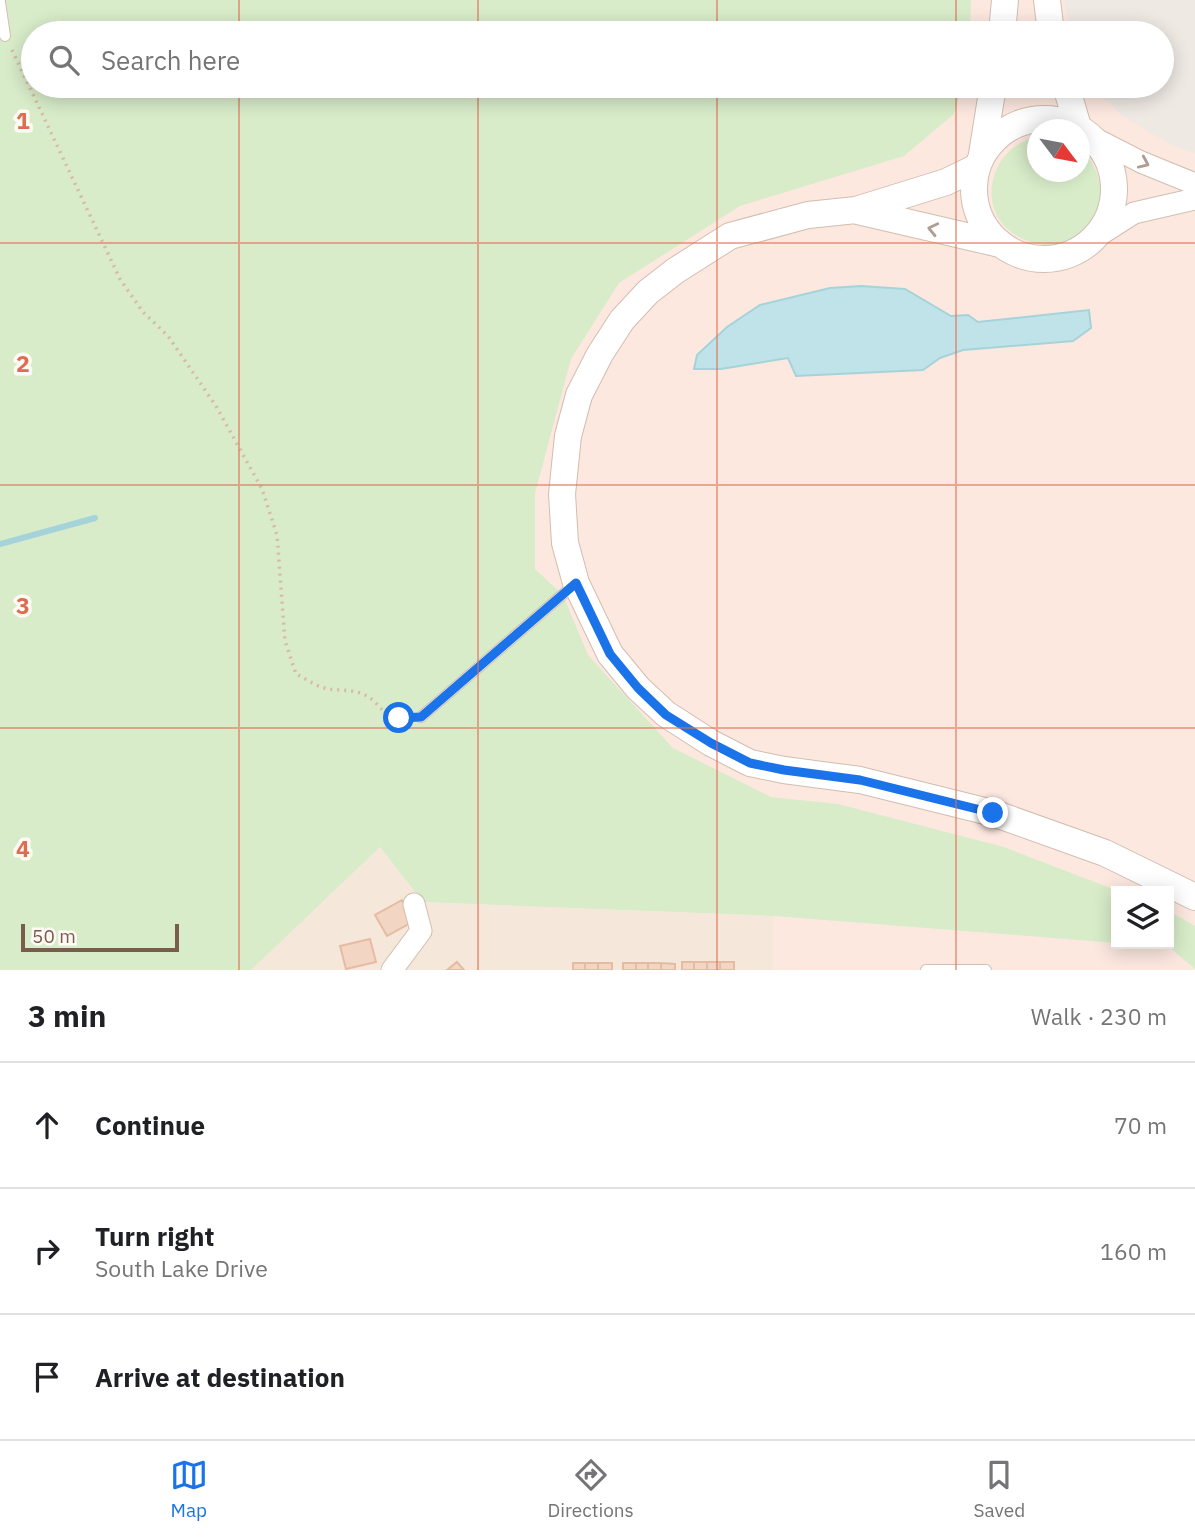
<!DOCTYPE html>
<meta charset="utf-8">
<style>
body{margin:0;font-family:"IBM Plex Sans",sans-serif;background:#f6f6f6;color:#202124}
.controls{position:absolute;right:21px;bottom:21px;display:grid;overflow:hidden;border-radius:0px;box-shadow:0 4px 18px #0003}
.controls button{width:63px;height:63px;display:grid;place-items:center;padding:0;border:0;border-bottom:2px solid #e0e0e0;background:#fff;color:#202124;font:35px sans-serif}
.compass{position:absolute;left:1027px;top:119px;width:63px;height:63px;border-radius:50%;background:#fff;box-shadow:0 4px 18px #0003;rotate:122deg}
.scale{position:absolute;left:21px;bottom:18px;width:158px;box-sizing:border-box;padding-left:7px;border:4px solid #7a5c4d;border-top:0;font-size:19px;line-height:24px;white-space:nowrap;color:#7a5c4d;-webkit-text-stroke:5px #fffaf3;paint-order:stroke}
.stop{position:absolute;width:21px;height:21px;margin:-16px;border:5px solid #1a73e8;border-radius:50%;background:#fff}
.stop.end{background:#1a73e8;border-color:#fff;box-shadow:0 2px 7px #0008}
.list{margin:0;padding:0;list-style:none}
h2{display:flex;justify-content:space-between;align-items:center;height:91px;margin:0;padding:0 28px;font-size:30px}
h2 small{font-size:23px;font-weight:400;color:#757577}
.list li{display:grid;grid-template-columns:46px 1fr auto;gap:21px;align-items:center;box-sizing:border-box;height:126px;padding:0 28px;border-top:2px solid #e0e0e0}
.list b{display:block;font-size:26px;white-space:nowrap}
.list p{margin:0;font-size:23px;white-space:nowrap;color:#757577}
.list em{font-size:23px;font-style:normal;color:#757577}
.icon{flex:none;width:38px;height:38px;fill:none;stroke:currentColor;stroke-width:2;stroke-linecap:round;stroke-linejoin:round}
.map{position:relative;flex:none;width:1195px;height:970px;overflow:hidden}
.search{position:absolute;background:#fff;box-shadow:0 4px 18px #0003;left:21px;right:21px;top:21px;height:77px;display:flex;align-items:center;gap:18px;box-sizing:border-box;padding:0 24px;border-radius:38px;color:#757577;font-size:26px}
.sheet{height:469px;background:#fff}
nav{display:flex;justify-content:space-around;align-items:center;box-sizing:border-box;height:98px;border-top:2px solid #e0e0e0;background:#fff;font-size:19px;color:#757577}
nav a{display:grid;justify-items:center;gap:4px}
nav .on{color:#1a73e8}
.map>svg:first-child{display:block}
.residential{fill:#f5e8da}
.commercial{fill:#fde8e0;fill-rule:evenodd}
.industrial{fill:#efe9e4}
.green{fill:#d8ecc9}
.water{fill:#bfe3e8;stroke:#a5d3da;stroke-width:2}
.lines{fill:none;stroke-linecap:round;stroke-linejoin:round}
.stream{stroke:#a5d3da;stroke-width:6}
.building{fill:#f3d5c3;stroke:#e6bba3;stroke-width:2}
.service-casing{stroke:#d1beb0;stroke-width:12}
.minor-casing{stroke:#d1beb0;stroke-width:23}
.tertiary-casing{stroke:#d1beb0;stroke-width:28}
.path{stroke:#d9b8a5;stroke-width:3.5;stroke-dasharray:2 5;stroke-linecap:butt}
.service{stroke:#fff;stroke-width:10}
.minor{stroke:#fff;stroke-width:21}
.tertiary{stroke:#fff;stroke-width:26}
.oneway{stroke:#af9d94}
.route{stroke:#1a73e8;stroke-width:9}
.grid{fill:none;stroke:#dc6d51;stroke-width:2;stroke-opacity:0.55}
.grid-label{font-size:23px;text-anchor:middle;font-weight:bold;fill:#dc6d51;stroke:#fffaf3;stroke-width:7;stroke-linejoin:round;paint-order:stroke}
</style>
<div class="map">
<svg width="1195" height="970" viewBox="0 0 1195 970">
<rect width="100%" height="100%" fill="#fdf6ec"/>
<path class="residential" d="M 380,846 L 424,902 L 774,916 L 773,970 L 251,970 Z"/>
<path class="commercial" d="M 0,0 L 1195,0 L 1195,970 L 773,970 L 773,916 L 423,902 L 380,847 L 251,970 L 0,970 ZM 33,33 L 1162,33 L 1162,86 L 33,86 ZM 1038,130 L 1080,130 L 1080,172 L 1038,172 ZM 1116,891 L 1169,891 L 1169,944 L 1116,944 Z"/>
<path class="industrial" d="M 1064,0 L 1195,0 L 1195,153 L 1171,145 L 1124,117 L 1100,95 L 1095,86 L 1162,86 L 1162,33 L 1071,33 Z"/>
<path class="green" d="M 0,0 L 971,0 L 970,33 L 33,33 L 33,86 L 962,86 L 954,114 L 904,156 L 740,206 L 619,283 L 571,359 L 535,493 L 535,569 L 563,595 L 588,655 L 673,748 L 771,797 L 838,804 L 1004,847 L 1118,891 L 1116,943 L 774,916 L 423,902 L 380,847 L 251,970 L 0,970 Z
M 1037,137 L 1038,172 L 1080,172 L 1080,148 C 1096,164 1104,182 1099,205 C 1081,279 965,241 997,168 C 1005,151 1019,141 1037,137 Z
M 1169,911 L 1195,926 L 1195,969 L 1170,948 L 1122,944 L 1169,944 Z"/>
<path class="water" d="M 861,286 L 905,289 L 951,316 L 968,315 L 978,322 L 1089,310 L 1091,328 L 1073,341 L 963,350 L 940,358 L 923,370 L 796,376 L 788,358 L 721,369 L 694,369 L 697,355 L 727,327 L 760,305 L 830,288 Z"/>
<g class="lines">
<path class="stream" d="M 0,544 L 95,518"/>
</g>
<path class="building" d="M 402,900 L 414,921 L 387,936 L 375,915 Z
M 370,939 L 376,962 L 346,969 L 340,946 Z
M 457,962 L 464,970 L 447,970 Z
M 682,962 L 694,962 L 694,970 L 682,970 Z
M 694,962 L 707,962 L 707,970 L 694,970 Z
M 707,962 L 720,962 L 720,970 L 707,970 Z
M 720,962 L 734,962 L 734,970 L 720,970 Z
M 573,963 L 585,963 L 585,970 L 573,970 Z
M 585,963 L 598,963 L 598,970 L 585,970 Z
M 598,963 L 612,963 L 612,970 L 598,970 Z
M 623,963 L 636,963 L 636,970 L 623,970 Z
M 636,963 L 648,963 L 648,970 L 636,970 Z
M 648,963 L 661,963 L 661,970 L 648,970 Z
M 661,963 L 675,964 L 675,970 L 661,970 Z"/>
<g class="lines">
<defs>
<path id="service" d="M 0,2 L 5,36
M 421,717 L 576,583
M 926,970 L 986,970"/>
<path id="minor" d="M 1094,138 L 1141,162 L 1195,184
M 1098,236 L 1134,213 L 1195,199
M 392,970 L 421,931 L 414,904"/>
<path id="tertiary" d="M 1047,0 L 1051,33
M 1002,33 L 1005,0
M 1066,86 L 1078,127
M974 189a70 70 0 1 1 140 0a70 70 0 1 1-140 0Z
M 982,154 L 993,86
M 977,167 L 946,182 L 856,210 L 808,215 L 730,236 L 675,271 L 648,292 L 622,320 L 600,354 L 579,395 L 568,436 L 562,494 L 565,543 L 576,583 L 610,654 L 638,688 L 666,714 L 711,743 L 750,763 L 784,770 L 860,780 L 993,813 L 1105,853 L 1195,897
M 858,211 L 1000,244"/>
</defs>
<use href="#service" class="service-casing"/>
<use href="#minor" class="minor-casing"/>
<use href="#tertiary" class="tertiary-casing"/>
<path class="path" d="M 12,50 L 120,279 L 143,312 L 168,336 L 216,406 L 262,489 L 277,535 L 285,641 L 296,674 C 304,678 313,684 321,687 C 336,692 351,688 365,695 C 383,704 380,719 408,718"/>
<use href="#service" class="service"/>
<use href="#minor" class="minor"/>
<use href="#tertiary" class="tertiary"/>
</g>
<defs><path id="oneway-chevron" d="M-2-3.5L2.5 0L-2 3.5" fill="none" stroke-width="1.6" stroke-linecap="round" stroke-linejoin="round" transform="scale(1.75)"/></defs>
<g class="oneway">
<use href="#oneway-chevron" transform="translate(1144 163) rotate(24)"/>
<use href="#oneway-chevron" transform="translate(933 229) rotate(-167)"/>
</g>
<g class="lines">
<path class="route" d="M 399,718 L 421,717 L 576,583 L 610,654 L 638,688 L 666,715 L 711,743 L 750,763 L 784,770 L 860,780 L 993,813"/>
</g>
<path class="grid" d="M 239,0 L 239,33M 478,0 L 478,33M 717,0 L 717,33M 956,0 L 956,33M 239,86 L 239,970M 478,86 L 478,970M 717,86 L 717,970M 956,86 L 956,970M 0,243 L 1195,243M 0,485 L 1195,485M 0,728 L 1195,728"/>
<g class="grid-label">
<text x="23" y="129">1</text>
<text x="23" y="372">2</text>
<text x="23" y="614">3</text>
<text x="23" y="857">4</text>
</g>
</svg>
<div class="controls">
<button><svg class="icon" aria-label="layers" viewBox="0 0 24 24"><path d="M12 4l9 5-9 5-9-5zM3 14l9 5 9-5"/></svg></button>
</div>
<svg class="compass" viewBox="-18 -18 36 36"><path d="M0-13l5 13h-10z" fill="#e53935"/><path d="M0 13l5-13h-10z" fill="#757577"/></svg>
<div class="scale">50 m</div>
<div class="stop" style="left:399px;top:718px"></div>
<div class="stop end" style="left:993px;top:813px"></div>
<div class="search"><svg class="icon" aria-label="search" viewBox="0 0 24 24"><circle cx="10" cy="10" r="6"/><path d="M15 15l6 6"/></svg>Search here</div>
</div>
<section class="sheet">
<h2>3 min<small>Walk · 230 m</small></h2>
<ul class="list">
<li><svg class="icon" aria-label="ahead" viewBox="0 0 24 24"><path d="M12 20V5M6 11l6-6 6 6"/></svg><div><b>Continue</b></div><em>70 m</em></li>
<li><svg class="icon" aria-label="right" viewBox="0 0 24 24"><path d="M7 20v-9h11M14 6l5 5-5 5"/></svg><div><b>Turn right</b><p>South Lake Drive</p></div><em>160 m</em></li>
<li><svg class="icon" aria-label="arrive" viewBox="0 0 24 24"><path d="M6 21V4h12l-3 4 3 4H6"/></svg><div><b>Arrive at destination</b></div></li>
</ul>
</section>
<nav>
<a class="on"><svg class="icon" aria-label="map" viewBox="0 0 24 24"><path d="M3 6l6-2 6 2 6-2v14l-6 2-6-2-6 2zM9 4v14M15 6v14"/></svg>Map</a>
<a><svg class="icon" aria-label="directions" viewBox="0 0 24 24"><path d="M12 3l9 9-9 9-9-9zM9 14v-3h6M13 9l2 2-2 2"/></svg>Directions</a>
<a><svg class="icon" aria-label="saved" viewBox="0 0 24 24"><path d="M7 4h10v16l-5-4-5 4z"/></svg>Saved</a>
</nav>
